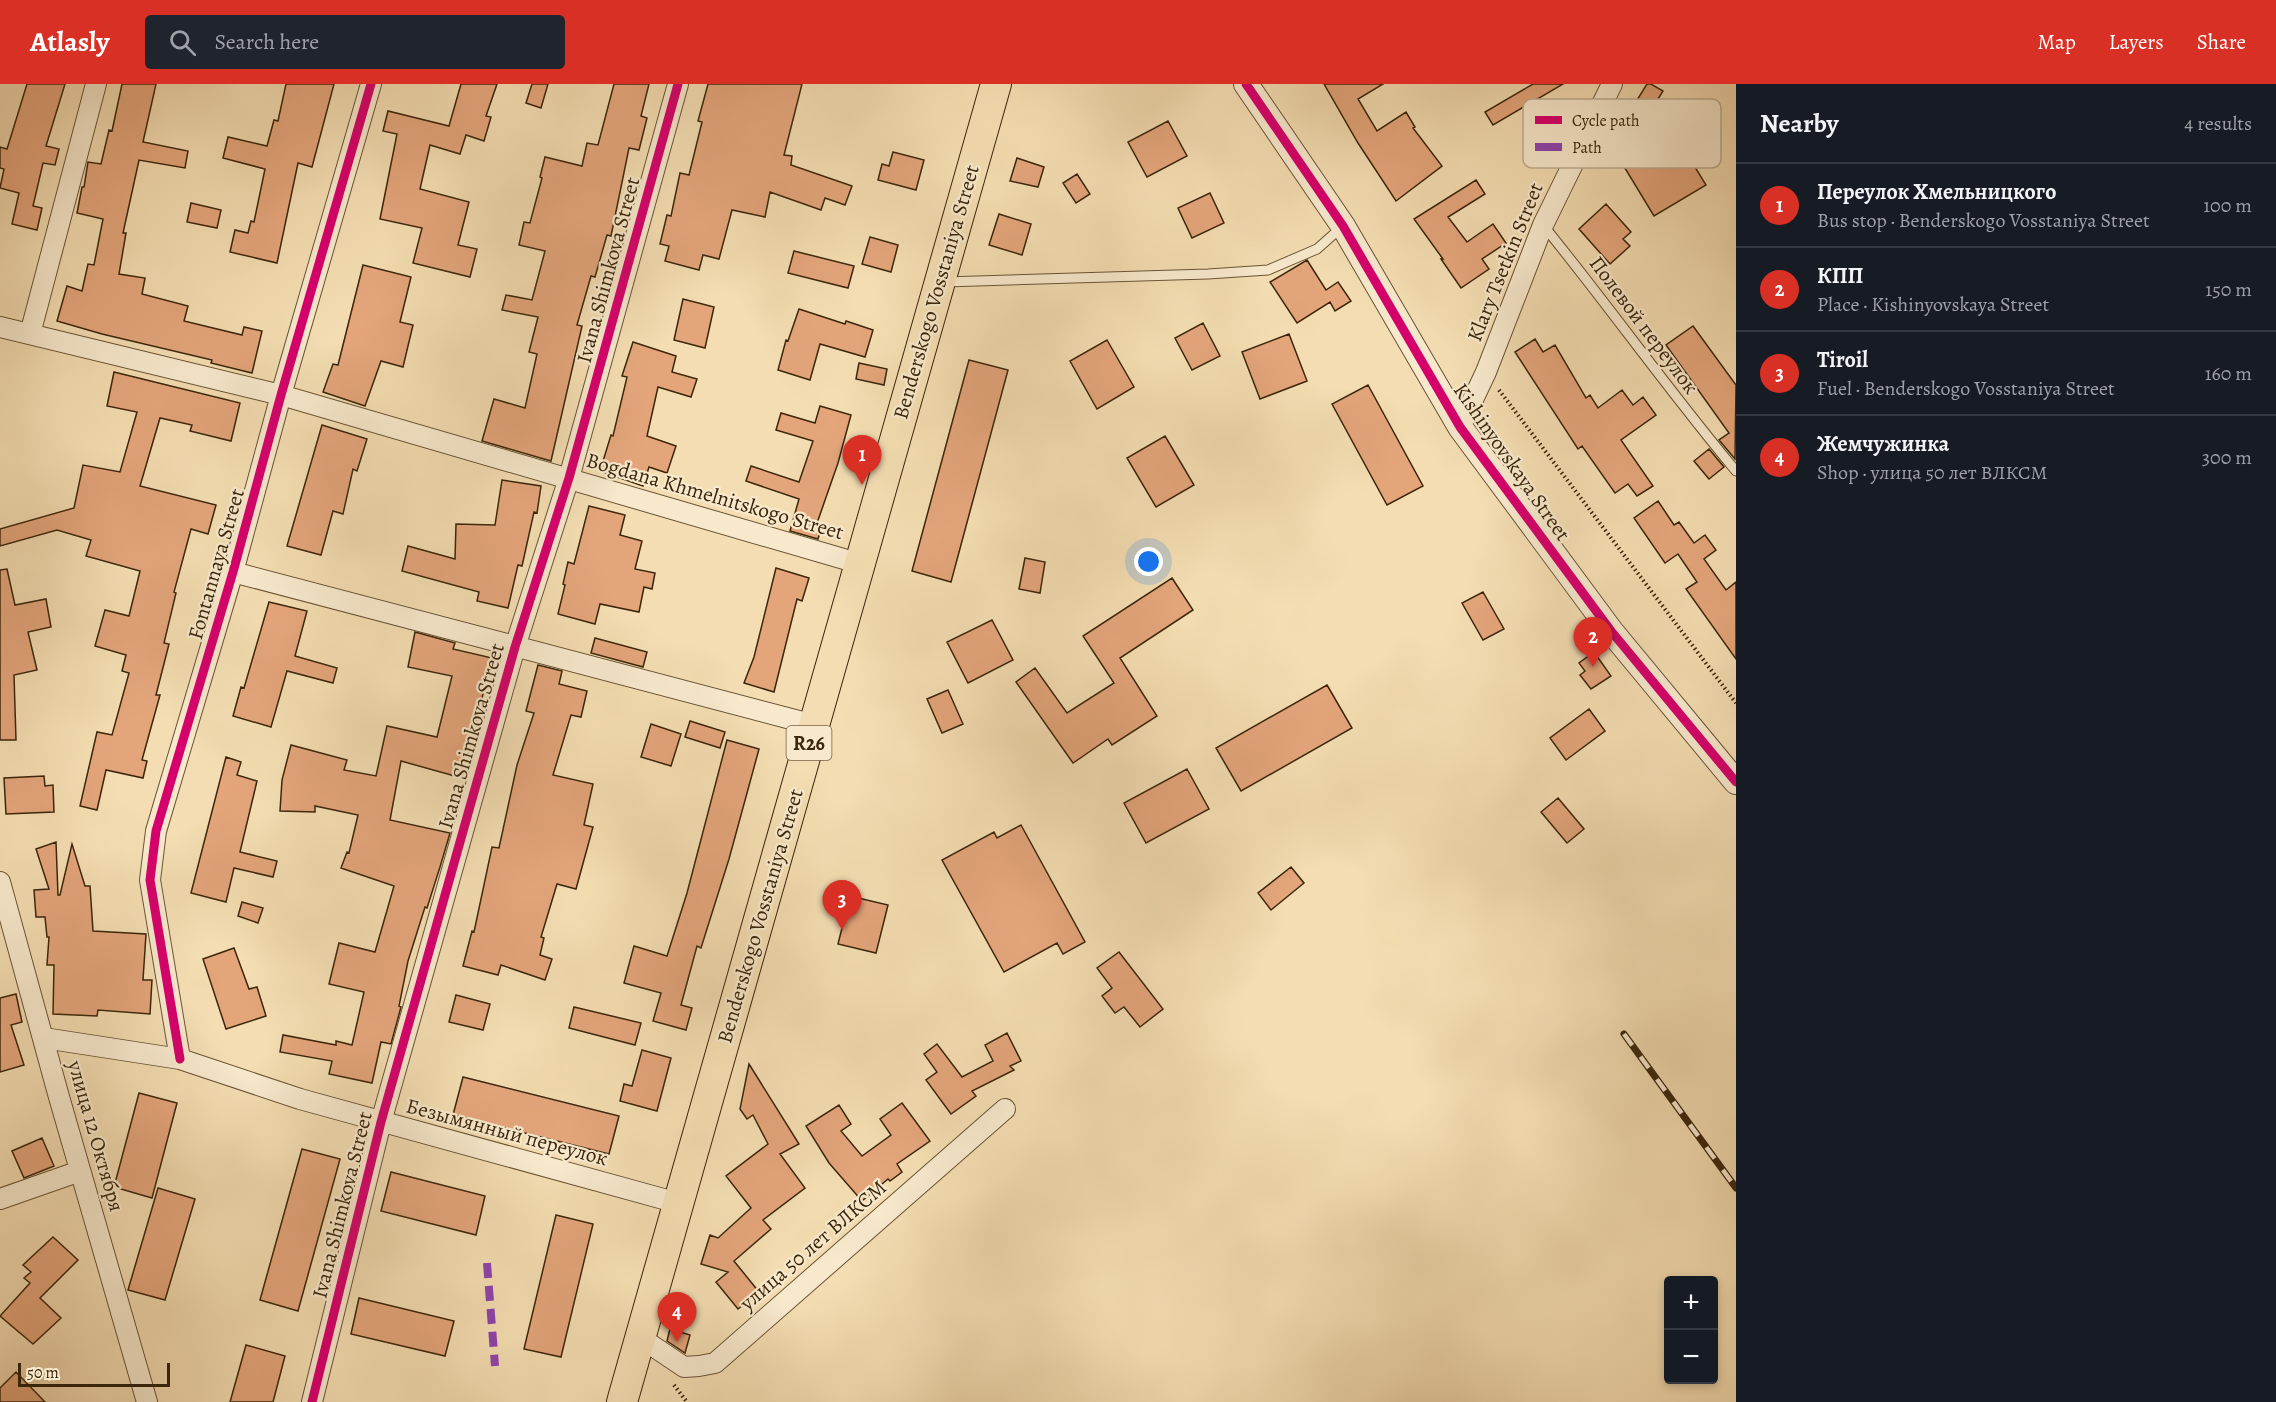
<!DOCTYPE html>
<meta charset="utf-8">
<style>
body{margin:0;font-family:Alegreya,serif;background:#20242c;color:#f1f3f6}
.controls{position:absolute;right:18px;bottom:18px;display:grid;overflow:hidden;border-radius:6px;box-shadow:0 3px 9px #0003}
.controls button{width:54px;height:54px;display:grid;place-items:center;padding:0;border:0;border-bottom:2px solid #363941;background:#171b24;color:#f1f3f6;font:30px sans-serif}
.scale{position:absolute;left:18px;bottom:15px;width:152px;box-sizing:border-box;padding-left:6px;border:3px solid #3b260a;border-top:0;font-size:16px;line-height:21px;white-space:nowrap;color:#3b260a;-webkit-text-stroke:4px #f8e9cd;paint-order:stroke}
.you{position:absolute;left:1149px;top:478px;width:21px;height:21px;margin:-15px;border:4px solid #fff;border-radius:50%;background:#1a73e8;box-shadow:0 0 0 9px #1a73e833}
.badge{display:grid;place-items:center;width:39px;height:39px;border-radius:50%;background:#d93025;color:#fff;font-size:20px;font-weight:700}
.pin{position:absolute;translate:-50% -50px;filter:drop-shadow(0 2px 3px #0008)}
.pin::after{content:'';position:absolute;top:32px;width:21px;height:18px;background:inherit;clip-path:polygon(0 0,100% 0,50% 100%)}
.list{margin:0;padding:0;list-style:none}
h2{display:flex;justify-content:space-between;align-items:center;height:78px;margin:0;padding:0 24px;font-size:26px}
h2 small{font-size:20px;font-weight:400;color:#9ea1a6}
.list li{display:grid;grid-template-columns:39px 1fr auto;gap:18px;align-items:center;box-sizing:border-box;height:84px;padding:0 24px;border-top:2px solid #363941}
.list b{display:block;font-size:22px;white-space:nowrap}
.list p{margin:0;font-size:20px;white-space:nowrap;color:#9ea1a6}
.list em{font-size:20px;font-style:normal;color:#9ea1a6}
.icon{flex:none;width:33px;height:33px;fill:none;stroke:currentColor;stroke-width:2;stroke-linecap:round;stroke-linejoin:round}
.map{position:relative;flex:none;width:1736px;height:1318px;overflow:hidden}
header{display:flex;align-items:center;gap:36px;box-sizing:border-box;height:84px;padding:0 30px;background:#d93025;color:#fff}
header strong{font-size:28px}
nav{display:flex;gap:33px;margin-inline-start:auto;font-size:21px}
.search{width:420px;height:54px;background:#20242c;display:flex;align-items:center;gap:15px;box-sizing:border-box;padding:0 21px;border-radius:6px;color:#9ea1a6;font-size:22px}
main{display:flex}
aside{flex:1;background:#171b24}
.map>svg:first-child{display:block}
.building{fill:#e4a57b;stroke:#3b260a;stroke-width:1.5}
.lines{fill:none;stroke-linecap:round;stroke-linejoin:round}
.service-casing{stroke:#695434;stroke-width:11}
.minor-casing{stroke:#695434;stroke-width:22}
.tertiary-casing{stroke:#695434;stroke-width:26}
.primary-casing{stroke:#3b260a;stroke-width:32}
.path{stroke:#3b260a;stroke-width:4;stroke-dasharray:1.5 3;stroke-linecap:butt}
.service{stroke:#f8e9cd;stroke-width:9}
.minor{stroke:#f8e9cd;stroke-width:20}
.tertiary{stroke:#f8e9cd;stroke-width:24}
.primary{stroke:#f4ddb2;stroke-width:30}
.rail-casing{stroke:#3b260a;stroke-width:7}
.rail{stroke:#f8e9cd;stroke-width:4.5;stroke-dasharray:14;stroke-linecap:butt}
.quiet{stroke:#8e44ad;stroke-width:8;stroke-dasharray:15 8;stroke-linecap:butt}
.cycleway-casing{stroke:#f8e9cd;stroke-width:13}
.cycleway{stroke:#d6006c;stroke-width:9}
.labels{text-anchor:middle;stroke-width:4.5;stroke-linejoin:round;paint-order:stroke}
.shield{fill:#f8e9cd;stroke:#746044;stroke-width:1.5}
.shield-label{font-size:20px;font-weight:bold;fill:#3b260a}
.street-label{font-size:21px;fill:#3b260a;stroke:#f8e9cd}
.key{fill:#f8e9cd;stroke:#bfae92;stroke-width:1.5}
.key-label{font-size:16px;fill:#3b260a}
</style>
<header>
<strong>Atlasly</strong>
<div class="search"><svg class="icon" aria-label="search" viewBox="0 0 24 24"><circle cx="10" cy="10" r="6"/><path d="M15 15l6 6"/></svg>Search here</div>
<nav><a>Map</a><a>Layers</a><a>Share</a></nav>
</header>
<main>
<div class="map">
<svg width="1736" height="1318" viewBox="0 0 1736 1318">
<rect width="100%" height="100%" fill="#f4ddb2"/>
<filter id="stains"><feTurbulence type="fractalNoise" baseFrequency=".00333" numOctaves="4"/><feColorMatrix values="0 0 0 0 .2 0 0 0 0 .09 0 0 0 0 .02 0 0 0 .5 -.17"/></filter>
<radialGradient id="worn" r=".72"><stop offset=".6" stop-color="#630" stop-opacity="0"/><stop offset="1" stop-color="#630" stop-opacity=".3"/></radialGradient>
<path class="building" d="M 27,0 L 65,0 L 46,62 L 59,65 L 55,81 L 43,79 L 33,122 L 42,124 L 37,146 L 12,140 L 19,109 L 0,104 L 4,85 L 0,84 L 0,63 L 7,65 Z
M 122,0 L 156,0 L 143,58 L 188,67 L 185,84 L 139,76 L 123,149 L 126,149 L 119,190 L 145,194 L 142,210 L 188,222 L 184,237 L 242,251 L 244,243 L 262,247 L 252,289 L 211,279 L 212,276 L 102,250 L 57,237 L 67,202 L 82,207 L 88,180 L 94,181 L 103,135 L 77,129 L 82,103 L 84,103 L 88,78 L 101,80 L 109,46 L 112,47 Z
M 286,0 L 334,0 L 312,83 L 298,79 L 277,179 L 230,168 L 235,146 L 248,149 L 251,137 L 254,138 L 265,85 L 223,74 L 228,53 L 267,62 L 274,36 L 278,37 Z
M 461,0 L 497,0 L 486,32 L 491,33 L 484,57 L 466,51 L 460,70 L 430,61 L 420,105 L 469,118 L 458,161 L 477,165 L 470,193 L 413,179 L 422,144 L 380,135 L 397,50 L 383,47 L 388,27 L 449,42 Z
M 532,0 L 548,0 L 541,24 L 526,19 Z
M 614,0 L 649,0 L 641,32 L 647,34 L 639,66 L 629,64 L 611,152 L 607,151 L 595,193 L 591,192 L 577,241 L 582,242 L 551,377 L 482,357 L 494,315 L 525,324 L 537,270 L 529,268 L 538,233 L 502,226 L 506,211 L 532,216 L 545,167 L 519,161 L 524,138 L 530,139 L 542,94 L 540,93 L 545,73 L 582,82 L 587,59 L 598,61 Z
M 708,0 L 802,0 L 784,71 L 792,72 L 791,81 L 852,102 L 845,121 L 825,114 L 821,126 L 770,108 L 765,133 L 732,126 L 719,175 L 703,171 L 699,186 L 665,177 L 669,162 L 660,160 L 667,131 L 671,132 L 680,89 L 689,91 L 702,38 L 698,37 Z
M 1324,0 L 1383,0 L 1358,15 L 1377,47 L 1406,28 L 1415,43 L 1413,44 L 1442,82 L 1396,117 L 1358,59 Z
M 1533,0 L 1563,0 L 1493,41 L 1485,28 Z
M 1647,0 L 1651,0 L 1663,7 L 1652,25 L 1637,16 Z
M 1168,37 L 1187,72 L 1147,93 L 1128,58 Z
M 1668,39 L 1706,101 L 1654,132 L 1617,71 Z
M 893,68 L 924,76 L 916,106 L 878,96 L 882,80 L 889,82 Z
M 1017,74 L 1044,83 L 1038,103 L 1010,97 Z
M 1077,90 L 1090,110 L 1076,119 L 1063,99 Z
M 1476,96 L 1485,110 L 1448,133 L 1467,158 L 1493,140 L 1506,159 L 1482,175 L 1489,185 L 1461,204 L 1441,175 L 1443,175 L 1414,135 Z
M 1210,109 L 1224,139 L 1192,154 L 1178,124 Z
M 191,119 L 221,126 L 217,144 L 187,138 Z
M 1606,120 L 1631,148 L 1623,155 L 1630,162 L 1610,180 L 1579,145 Z
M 999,130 L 1031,140 L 1022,171 L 989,161 Z
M 870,153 L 898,161 L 891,188 L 862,180 Z
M 794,167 L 854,182 L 848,204 L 788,189 Z
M 1307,176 L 1326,206 L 1338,198 L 1351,217 L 1335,227 L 1330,218 L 1297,239 L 1270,198 Z
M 363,181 L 411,193 L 400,238 L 413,241 L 403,283 L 381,277 L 365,322 L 323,308 L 333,280 L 338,281 Z
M 683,215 L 714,223 L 705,264 L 674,256 Z
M 799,225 L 845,240 L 846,237 L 873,246 L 865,273 L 820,260 L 810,296 L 778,286 L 786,256 L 788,257 Z
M 1203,239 L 1220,272 L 1192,286 L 1175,254 Z
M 1693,242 L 1736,301 L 1735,375 L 1719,356 L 1729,349 L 1666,261 Z
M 1289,250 L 1307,297 L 1260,315 L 1242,268 Z
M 1535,255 L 1543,268 L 1555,261 L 1586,314 L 1590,311 L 1598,324 L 1622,306 L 1633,321 L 1643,313 L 1656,331 L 1621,356 L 1653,402 L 1637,412 L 1628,400 L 1615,409 L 1582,362 L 1578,365 L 1515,268 Z
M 1107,256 L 1134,303 L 1097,325 L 1070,277 Z
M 633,258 L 676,272 L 672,288 L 697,295 L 691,313 L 658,303 L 647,352 L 676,362 L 667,389 L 649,383 L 643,402 L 600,387 L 611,351 L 613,352 L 627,293 L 622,292 Z
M 969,276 L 1008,286 L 951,498 L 912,487 Z
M 859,279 L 887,285 L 884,301 L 856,295 Z
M 114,288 L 240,319 L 231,357 L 190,347 L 192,341 L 160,334 L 140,402 L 216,421 L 208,450 L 191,445 L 174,508 L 176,509 L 164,559 L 169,560 L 156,611 L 160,611 L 142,676 L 147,677 L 143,694 L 106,686 L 97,726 L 80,722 L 97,648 L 112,651 L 129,589 L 122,587 L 126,571 L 95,562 L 105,526 L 129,532 L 140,487 L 86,472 L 91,456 L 57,446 L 0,462 L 0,445 L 74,424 L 83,381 L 120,388 L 137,328 L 107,322 Z
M 1368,301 L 1423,402 L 1387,421 L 1332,320 Z
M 820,322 L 851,331 L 838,379 L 816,442 L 821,444 L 818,455 L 790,447 L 799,415 L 746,397 L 751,382 L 799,398 L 813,357 L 776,346 L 781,329 L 815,339 Z
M 322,341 L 367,355 L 357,387 L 353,385 L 343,430 L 333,427 L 321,471 L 287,462 Z
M 1165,352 L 1194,401 L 1156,423 L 1127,374 Z
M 1709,365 L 1724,383 L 1709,395 L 1694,377 Z
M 502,396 L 541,402 L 537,429 L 534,428 L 522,482 L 518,481 L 508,524 L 477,517 L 479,508 L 402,487 L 408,462 L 455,475 L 456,440 L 495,441 Z
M 1658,417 L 1674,441 L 1679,438 L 1694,459 L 1705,451 L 1716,466 L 1704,475 L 1726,506 L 1736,498 L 1736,575 L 1686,505 L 1697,498 L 1678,470 L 1665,479 L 1634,434 Z
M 589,422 L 625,431 L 620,451 L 642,457 L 635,485 L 655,489 L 652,505 L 644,503 L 639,528 L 600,520 L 595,540 L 558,530 L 565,501 L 563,500 L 568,478 L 574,480 Z
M 1025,474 L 1045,478 L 1040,509 L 1019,505 Z
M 776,484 L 809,494 L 802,517 L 797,515 L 774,608 L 744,599 L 754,573 Z
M 7,485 L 15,521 L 46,515 L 51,543 L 28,548 L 37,586 L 14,591 L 16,656 L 0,656 L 0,486 Z
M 1172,494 L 1193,526 L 1120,574 L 1157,632 L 1112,661 L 1108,655 L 1073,679 L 1016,598 L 1035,584 L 1067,629 L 1114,599 L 1083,552 Z
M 1483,508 L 1504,545 L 1483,556 L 1462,519 Z
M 269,518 L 307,527 L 295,572 L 337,584 L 333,599 L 287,587 L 271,643 L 233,632 L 241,603 L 244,604 Z
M 992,536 L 1013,576 L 968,599 L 947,558 Z
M 415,548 L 455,559 L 453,565 L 492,574 L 462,694 L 401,677 L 390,736 L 450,749 L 440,783 L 427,824 L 425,823 L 408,877 L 399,922 L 401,923 L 391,960 L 381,958 L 372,999 L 329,990 L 332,977 L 280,968 L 283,951 L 336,961 L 336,957 L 352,961 L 364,908 L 329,900 L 339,859 L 375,868 L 394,802 L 341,784 L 347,768 L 349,769 L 358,731 L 315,722 L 315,728 L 280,727 L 282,696 L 291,661 L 347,676 L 344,686 L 376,692 L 387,642 L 437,653 L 452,592 L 408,583 Z
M 595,554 L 647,568 L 643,583 L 591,569 Z
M 1594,568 L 1611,592 L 1591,605 L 1580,591 L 1585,587 L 1579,579 Z
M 538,581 L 562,587 L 559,600 L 587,607 L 581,633 L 571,631 L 553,691 L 593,700 L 584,741 L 593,743 L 576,805 L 557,800 L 541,853 L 544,854 L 540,871 L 552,875 L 545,896 L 501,881 L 498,891 L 463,882 L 472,847 L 474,848 L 492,763 L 499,764 L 517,681 L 534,629 L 526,627 Z
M 1327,601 L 1352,644 L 1241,707 L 1216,664 Z
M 948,606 L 963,640 L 942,649 L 927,615 Z
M 1589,625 L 1605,647 L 1566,676 L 1550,654 Z
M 690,637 L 725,648 L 720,664 L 685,653 Z
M 651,640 L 681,650 L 671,682 L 641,673 Z
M 727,656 L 759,665 L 729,775 L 701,864 L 697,862 L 681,921 L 692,924 L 686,946 L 653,937 L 661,909 L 624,899 L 634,862 L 667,872 L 687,809 Z
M 226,673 L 241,678 L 237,691 L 257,697 L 240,768 L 277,777 L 273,793 L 234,784 L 226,818 L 191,809 Z
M 1187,685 L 1209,725 L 1146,759 L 1124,719 Z
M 44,692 L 45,702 L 53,701 L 54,728 L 6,730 L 4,694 Z
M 1558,714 L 1584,745 L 1567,759 L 1541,728 Z
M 1021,741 L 1085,858 L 1063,870 L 1057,859 L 1004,888 L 942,776 L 994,748 L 997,754 Z
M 56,758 L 58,811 L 60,811 L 72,760 L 85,802 L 90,802 L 93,847 L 146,850 L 143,896 L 152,896 L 150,930 L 98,926 L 97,932 L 53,930 L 54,881 L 47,881 L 49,853 L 47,853 L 45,833 L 36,833 L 34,806 L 49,805 L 36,765 Z
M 1291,783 L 1304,799 L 1271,826 L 1258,809 Z
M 850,812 L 888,821 L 876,869 L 838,860 Z
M 242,818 L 263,824 L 258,839 L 238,832 Z
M 234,864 L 249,905 L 257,903 L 266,932 L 226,945 L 203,875 Z
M 1119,868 L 1163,925 L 1140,943 L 1124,923 L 1115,929 L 1102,912 L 1112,904 L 1097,884 Z
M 16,910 L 22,938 L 11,941 L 24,981 L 0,988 L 0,914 Z
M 456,911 L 490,920 L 483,946 L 449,938 Z
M 574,923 L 641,939 L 635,961 L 569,944 Z
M 1007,949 L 1021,977 L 1010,982 L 1014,986 L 972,1007 L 976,1012 L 951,1030 L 926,996 L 937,988 L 924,970 L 937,960 L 962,993 L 993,977 L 985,961 Z
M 642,966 L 671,974 L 657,1027 L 620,1017 L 624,1000 L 632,1002 Z
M 749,980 L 799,1060 L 780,1070 L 805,1104 L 763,1136 L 771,1145 L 734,1177 L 759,1208 L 738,1225 L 716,1198 L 728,1188 L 701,1180 L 710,1151 L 718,1154 L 751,1124 L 726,1092 L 768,1060 L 753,1031 L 747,1035 L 740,1025 Z
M 463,993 L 619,1032 L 609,1070 L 453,1031 Z
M 139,1009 L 177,1019 L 152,1114 L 114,1103 Z
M 902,1019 L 930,1057 L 897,1080 L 902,1088 L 890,1097 L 888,1095 L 862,1117 L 829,1079 L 806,1042 L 839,1021 L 851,1040 L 841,1047 L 862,1072 L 891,1051 L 880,1035 Z
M 42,1054 L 54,1082 L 24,1094 L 12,1067 Z
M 302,1065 L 340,1075 L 298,1227 L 260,1216 Z
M 391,1088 L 485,1112 L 476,1151 L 381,1127 Z
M 158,1104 L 195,1115 L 165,1216 L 128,1206 Z
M 556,1131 L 593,1140 L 561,1273 L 524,1265 Z
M 53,1153 L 78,1176 L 40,1214 L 61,1234 L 33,1260 L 0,1232 L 30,1199 L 24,1194 L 31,1188 L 23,1181 Z
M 359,1214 L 454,1237 L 445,1272 L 351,1250 Z
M 670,1245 L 690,1251 L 685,1269 L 667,1257 Z
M 246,1261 L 285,1272 L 273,1318 L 230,1318 Z
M 16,1288 L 45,1318 L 0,1318 L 0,1304 Z"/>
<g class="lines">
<defs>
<path id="service" d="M 1543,141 C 1609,222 1669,307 1736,387
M 944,198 L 1208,190 L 1268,186 L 1317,165 L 1343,142"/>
<path id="minor" d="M 0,243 L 281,311 L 861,480
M 30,250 L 96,0
M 1460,343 L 1486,288 L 1543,141 L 1612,0
M 233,488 L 814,641
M 0,798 L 59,1013 L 147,1318
M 44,954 L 180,975 L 300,1015 L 678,1119
M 180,975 L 150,796 L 156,747 L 233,488 L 281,311 L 371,0
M 0,1115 L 80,1087
M 641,1254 L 684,1283 L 699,1282 L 715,1279 L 1005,1025
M 312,1318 L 381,1038 L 515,563 L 569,394 L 678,0"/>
<path id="tertiary" d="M 1246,0 L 1343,142 L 1460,343 L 1611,547 L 1736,698"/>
<path id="primary" d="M 622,1318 L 996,0"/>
</defs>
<use href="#service" class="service-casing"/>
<use href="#minor" class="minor-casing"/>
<use href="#tertiary" class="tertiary-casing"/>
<use href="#primary" class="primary-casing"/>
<path class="path" d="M 1499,306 L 1736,619
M 674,1301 L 687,1318"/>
<use href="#service" class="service"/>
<use href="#minor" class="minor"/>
<use href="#tertiary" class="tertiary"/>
<use href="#primary" class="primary"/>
<defs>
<path id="rail" d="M 1624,950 L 1736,1104"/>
</defs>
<use href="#rail" class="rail-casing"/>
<use href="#rail" class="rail"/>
<path class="quiet" d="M 487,1179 L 495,1282"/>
<defs>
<path id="cycleway" d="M 1246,0 L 1343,142 L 1460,343 L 1611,547 L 1736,698
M 180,975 L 150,796 L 156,747 L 233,488 L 281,311 L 371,0
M 312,1318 L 381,1038 L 515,563 L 569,394 L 678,0"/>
</defs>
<use href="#cycleway" class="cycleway-casing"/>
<use href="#cycleway" class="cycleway"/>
</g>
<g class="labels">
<rect class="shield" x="786.5" y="642" width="45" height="34" rx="4.5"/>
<g class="shield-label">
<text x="809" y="666">R26</text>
</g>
<g class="street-label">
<text transform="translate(1505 178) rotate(-68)" y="7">Klary Tsetkin Street</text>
<text transform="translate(608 186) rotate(-75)" y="7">Ivana Shimkova Street</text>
<text transform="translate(936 208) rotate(-74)" y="7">Benderskogo Vosstaniya Street</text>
<text transform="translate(1644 241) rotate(53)" y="7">Полевой переулок</text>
<text transform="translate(1512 378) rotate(55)" y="7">Kishinyovskaya Street</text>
<text transform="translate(715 412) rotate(16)" y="7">Bogdana Khmelnitskogo Street</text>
<text transform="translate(216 480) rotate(-74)" y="7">Fontannaya Street</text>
<text transform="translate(471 652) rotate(-74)" y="7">Ivana Shimkova Street</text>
<text transform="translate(760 832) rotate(-74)" y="7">Benderskogo Vosstaniya Street</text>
<text transform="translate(507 1048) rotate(15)" y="7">Безымянный переулок</text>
<text transform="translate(96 1052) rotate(74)" y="7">улица 12 Октября</text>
<text transform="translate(342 1121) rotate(-76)" y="7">Ivana Shimkova Street</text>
<text transform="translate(813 1161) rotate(-41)" y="7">улица 50 лет ВЛКСМ</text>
</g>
</g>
<rect x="1523" y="15" width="198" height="69" rx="9" class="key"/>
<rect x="1535" y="32" width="27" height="8" fill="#d6006c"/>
<rect x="1535" y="59" width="27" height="8" fill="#8e44ad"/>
<g class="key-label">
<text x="1572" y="42">Cycle path</text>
<text x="1572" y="69">Path</text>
</g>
<rect width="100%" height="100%" filter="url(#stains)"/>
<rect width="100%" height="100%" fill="url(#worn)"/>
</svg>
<div class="controls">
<button>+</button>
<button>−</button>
</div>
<div class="scale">50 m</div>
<div class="you"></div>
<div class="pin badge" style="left:862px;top:401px">1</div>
<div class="pin badge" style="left:1593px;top:583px">2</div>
<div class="pin badge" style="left:842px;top:846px">3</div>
<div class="pin badge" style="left:677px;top:1258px">4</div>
</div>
<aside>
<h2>Nearby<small>4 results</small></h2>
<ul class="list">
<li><span class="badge">1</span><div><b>Переулок Хмельницкого</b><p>Bus stop · Benderskogo Vosstaniya Street</p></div><em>100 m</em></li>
<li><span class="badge">2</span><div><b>КПП</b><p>Place · Kishinyovskaya Street</p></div><em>150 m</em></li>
<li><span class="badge">3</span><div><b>Tiroil</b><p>Fuel · Benderskogo Vosstaniya Street</p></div><em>160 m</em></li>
<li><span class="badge">4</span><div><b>Жемчужинка</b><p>Shop · улица 50 лет ВЛКСМ</p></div><em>300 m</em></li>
</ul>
</aside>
</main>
